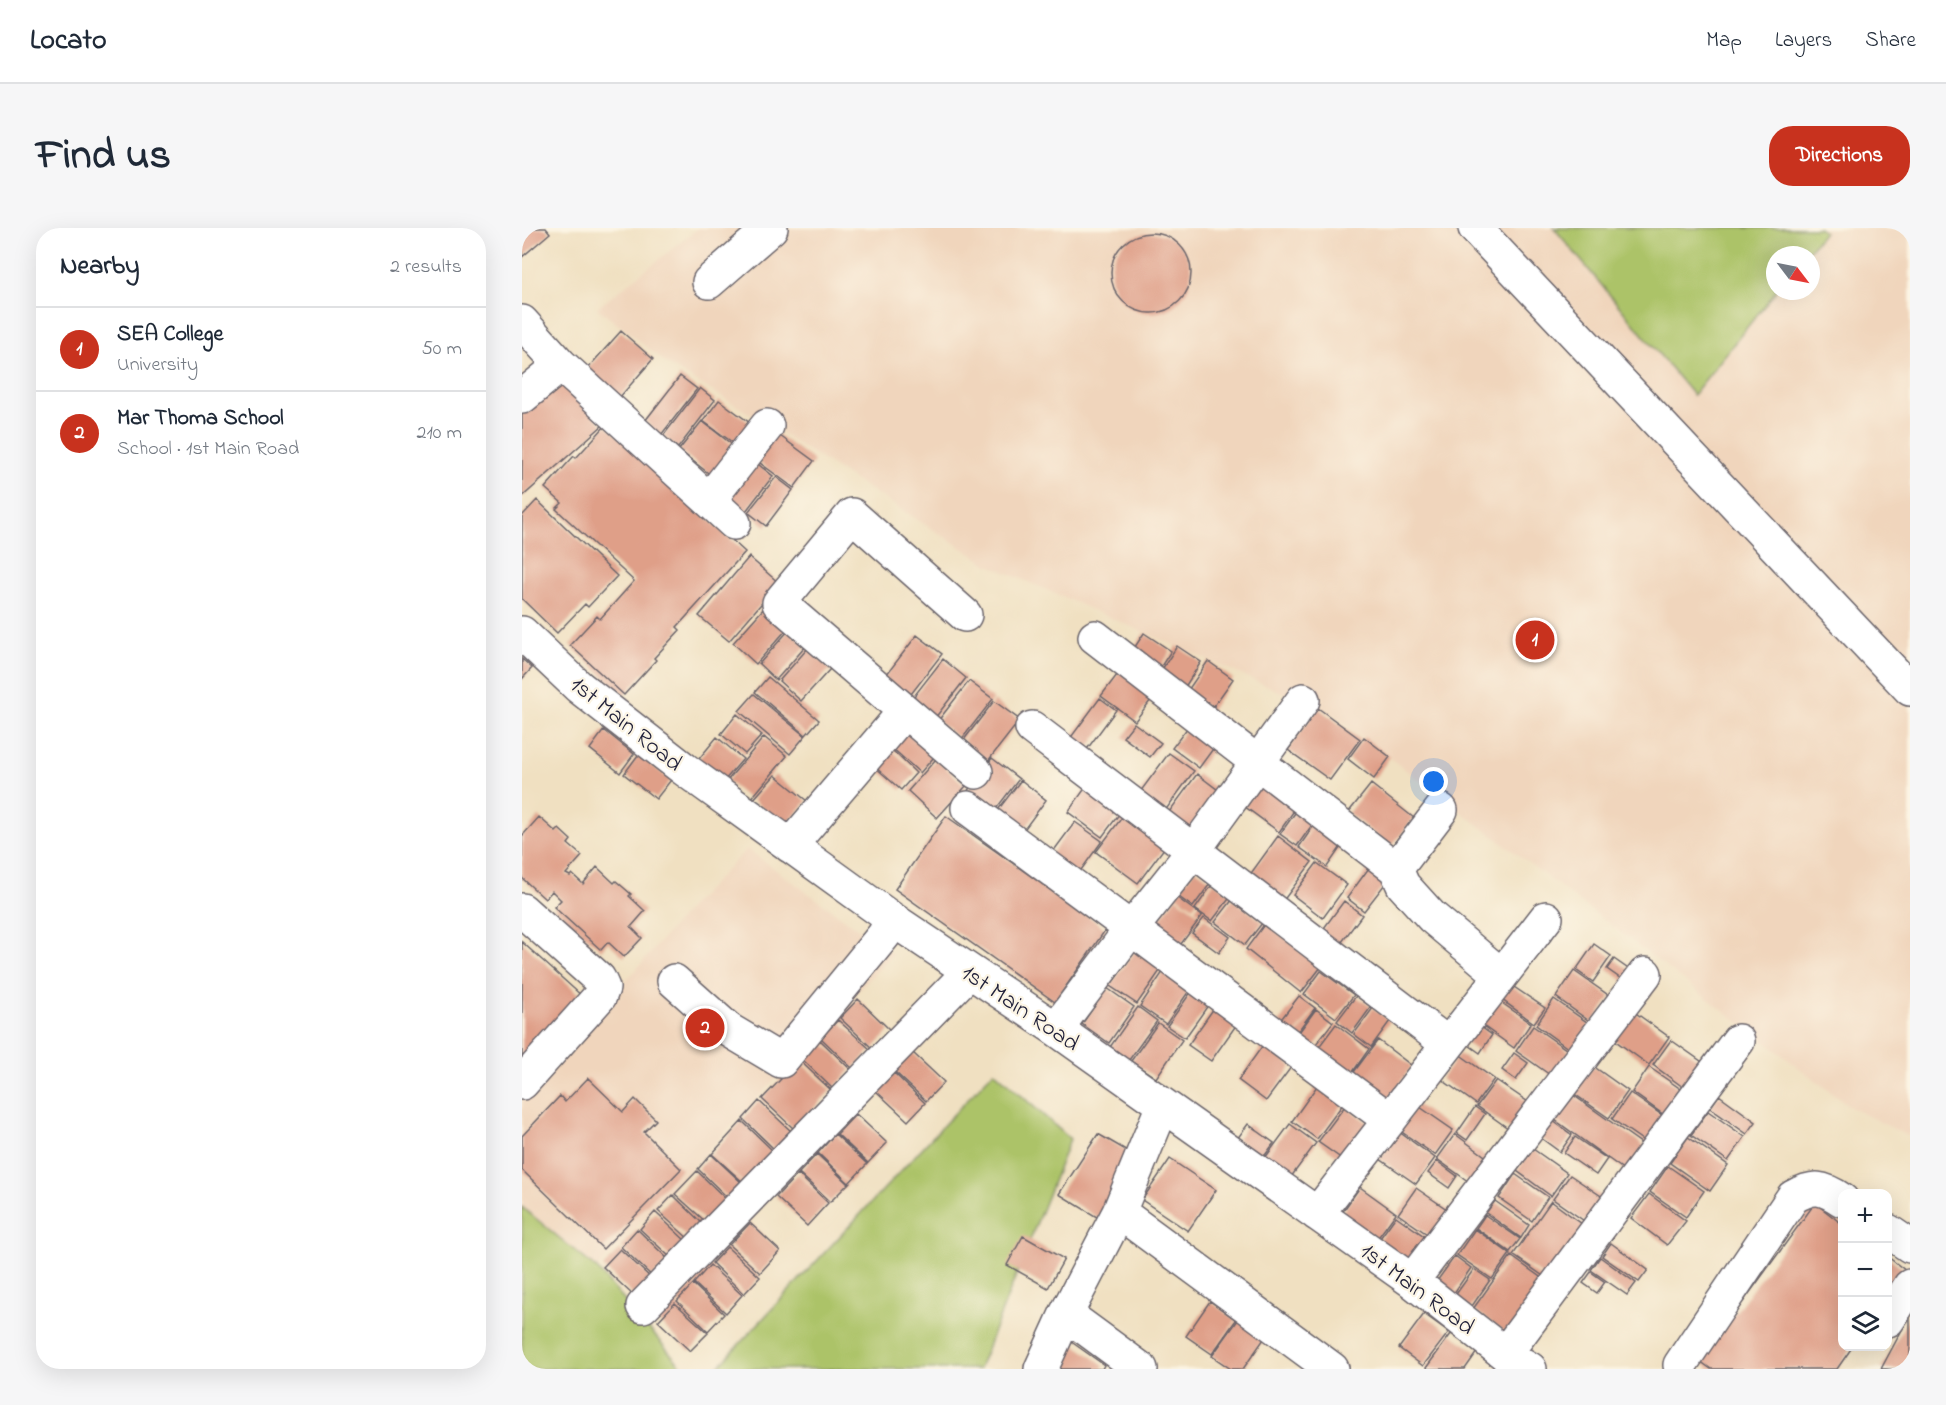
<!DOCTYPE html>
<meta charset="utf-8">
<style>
body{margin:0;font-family:"Indie Flower",sans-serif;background:#f6f6f7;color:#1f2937}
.controls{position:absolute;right:18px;bottom:18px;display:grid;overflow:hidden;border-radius:12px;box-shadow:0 6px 24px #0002}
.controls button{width:54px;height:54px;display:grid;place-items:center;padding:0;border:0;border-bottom:2px solid #e0e1e3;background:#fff;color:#1f2937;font:30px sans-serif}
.compass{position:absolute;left:1244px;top:18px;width:54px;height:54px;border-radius:50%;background:#fff;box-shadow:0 6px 24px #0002;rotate:122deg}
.you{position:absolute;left:912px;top:554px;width:21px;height:21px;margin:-15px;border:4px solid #fff;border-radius:50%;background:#1a73e8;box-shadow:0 0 0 9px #1a73e833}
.badge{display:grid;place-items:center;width:39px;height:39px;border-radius:50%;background:#c8321e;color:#fff;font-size:20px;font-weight:700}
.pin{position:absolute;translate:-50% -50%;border:3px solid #fff;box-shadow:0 2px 6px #0006}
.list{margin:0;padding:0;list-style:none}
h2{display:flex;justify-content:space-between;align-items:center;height:78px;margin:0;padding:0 24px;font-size:26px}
h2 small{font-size:20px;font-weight:400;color:#747a83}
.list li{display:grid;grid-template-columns:39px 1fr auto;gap:18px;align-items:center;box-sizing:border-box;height:84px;padding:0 24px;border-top:2px solid #e0e1e3}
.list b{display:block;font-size:22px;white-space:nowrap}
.list p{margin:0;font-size:20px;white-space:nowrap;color:#747a83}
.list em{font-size:20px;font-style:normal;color:#747a83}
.icon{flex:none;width:33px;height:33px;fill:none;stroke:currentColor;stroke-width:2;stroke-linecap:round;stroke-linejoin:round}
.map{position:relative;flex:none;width:1388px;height:1141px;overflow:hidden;border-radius:24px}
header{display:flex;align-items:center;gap:36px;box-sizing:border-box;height:84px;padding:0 30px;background:#fff;border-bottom:2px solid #e0e1e3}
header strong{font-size:28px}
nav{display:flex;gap:33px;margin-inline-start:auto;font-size:21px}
.intro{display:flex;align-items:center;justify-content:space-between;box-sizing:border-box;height:144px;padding:0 36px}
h1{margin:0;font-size:42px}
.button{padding:15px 27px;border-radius:24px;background:#c8321e;color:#fff;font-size:21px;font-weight:700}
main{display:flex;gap:36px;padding:0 36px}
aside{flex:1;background:#fff;border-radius:24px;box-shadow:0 6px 24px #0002}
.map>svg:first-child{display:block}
.built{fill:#f0d5bc;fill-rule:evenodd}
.green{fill:#acc368;stroke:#677252;stroke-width:1.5}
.building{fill:#df9f88}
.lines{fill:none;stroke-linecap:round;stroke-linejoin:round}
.minor-casing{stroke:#6a646a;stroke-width:36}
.minor{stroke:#fff;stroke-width:33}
.labels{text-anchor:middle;stroke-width:4.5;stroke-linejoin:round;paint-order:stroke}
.street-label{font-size:24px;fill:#22223b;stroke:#fcf5e5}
</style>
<header>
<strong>Locato</strong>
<nav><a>Map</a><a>Layers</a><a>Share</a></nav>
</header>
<div class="intro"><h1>Find us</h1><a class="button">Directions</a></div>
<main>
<aside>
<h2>Nearby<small>2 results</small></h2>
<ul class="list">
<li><span class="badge">1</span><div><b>SEA College</b><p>University</p></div><em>50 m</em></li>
<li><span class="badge">2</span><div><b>Mar Thoma School</b><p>School · 1st Main Road</p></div><em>210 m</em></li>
</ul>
</aside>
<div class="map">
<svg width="1388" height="1141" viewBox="0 0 1388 1141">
<rect width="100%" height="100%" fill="#fcf5e5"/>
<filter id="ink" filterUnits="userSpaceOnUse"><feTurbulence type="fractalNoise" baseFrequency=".0167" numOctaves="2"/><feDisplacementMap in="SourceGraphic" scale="12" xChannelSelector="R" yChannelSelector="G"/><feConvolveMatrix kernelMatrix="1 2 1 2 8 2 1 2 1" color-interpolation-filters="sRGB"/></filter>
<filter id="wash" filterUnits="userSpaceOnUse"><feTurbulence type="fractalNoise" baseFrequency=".008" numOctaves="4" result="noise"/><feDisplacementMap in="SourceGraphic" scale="24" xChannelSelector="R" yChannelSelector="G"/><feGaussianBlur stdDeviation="1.35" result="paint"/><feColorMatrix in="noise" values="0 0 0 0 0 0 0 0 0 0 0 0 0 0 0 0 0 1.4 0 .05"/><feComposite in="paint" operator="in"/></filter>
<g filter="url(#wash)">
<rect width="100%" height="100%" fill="#f0e0c1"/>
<path class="built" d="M 177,0 L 1388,0 L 1388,909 L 1330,880 L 810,486 L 467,337 L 230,187 L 147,137 L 75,80 ZM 1253,27 L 1289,27 L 1289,63 L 1253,63 Z
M 225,621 L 371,726 L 75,1041 L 0,979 L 0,873 L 168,679 Z"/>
<path class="green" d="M 1032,0 L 1297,0 L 1302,4 L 1283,27 L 1253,27 L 1254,63 L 1171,167 Z
M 472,843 L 548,911 L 457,1141 L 194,1141 Z
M 0,979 L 75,1041 L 162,1141 L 0,1141 Z"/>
<g id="blocks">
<path class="building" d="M 0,0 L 24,0 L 28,5 L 0,29 Z
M589 45a40 40 0 1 1 80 0a40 40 0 1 1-80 0Z
M 99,103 L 131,131 L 97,170 L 65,141 Z
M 158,148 L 175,161 L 139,207 L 123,193 Z
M 37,150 L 81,197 L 0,269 L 0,183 Z
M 178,160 L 193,172 L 156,220 L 141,208 Z
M 197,172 L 232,198 L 217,219 L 181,193 Z
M 180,193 L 213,219 L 190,248 L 157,222 Z
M 84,197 L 223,324 L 155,399 L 158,402 L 132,430 L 134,432 L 102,467 L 48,417 L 75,388 L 78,391 L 112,353 L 34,281 L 40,275 L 23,260 L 52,228 L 54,230 Z
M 254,205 L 292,233 L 272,260 L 234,232 Z
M 232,233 L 251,248 L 224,283 L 205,268 Z
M 254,249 L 271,262 L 244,298 L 226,284 Z
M 15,272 L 95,348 L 66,379 L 63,376 L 35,405 L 0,371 L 0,288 Z
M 227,329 L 257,355 L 207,413 L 177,388 Z
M 242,380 L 265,401 L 234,436 L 211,415 Z
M 267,402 L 284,418 L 254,452 L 237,436 Z
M 622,405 L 649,423 L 636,443 L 609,425 Z
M 395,407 L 420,426 L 386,470 L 361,451 Z
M 655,418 L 679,434 L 661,462 L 637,446 Z
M 286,420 L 308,441 L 279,473 L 257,453 Z
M 0,431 L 10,440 L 0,451 Z
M 421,431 L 444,450 L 413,490 L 389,472 Z
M 686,433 L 711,451 L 689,482 L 664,465 Z
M 598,443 L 632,468 L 613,493 L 579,468 Z
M 246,449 L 297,492 L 284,507 L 233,464 Z
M 447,453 L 471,471 L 439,512 L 416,493 Z
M 232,466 L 283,508 L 268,526 L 217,483 Z
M 578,470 L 594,482 L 560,528 L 544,516 Z
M 472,473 L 498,492 L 466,533 L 441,513 Z
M 796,480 L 838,511 L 808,552 L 766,522 Z
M 215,486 L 240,507 L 223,526 L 199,506 Z
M 612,495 L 639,515 L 628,529 L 601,509 Z
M 669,495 L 696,514 L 677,540 L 650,520 Z
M 82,502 L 112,526 L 98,545 L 68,521 Z
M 382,502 L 412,529 L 398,545 L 368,518 Z
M 195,509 L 221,531 L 202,553 L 176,532 Z
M 242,509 L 265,528 L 228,572 L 205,553 Z
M 842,509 L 868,529 L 852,551 L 826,531 Z
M 368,520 L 394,545 L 379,562 L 352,538 Z
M 647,525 L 672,543 L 640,587 L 615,568 Z
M 116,527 L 149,552 L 134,571 L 102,546 Z
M 470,530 L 497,551 L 470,586 L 444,565 Z
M 414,531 L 444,558 L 415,590 L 386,563 Z
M 675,546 L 696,562 L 665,604 L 644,588 Z
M 253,547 L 285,573 L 263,599 L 231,572 Z
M 742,551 L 776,577 L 757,604 L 722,578 Z
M 499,552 L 524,572 L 498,607 L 472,587 Z
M 849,556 L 892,590 L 869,619 L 826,585 Z
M 564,559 L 598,585 L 580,609 L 546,584 Z
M 778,578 L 795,590 L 775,618 L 758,606 Z
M 424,588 L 584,701 L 533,774 L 373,661 Z
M 601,588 L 643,619 L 616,655 L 574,624 Z
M 17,589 L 34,604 L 37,601 L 49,612 L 46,616 L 60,628 L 44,646 L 48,648 L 50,646 L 61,656 L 75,639 L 92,655 L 94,653 L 109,666 L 107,668 L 123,683 L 109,699 L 120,710 L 102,729 L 86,714 L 79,722 L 32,679 L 39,672 L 30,663 L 23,671 L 0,650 L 0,605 L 1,607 Z
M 795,593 L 823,613 L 805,639 L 777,619 Z
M 553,594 L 580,613 L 554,649 L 527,629 Z
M 756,608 L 790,634 L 761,673 L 727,648 Z
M 852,633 L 870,647 L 842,683 L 825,670 Z
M 795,635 L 825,657 L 801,690 L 771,667 Z
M 673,641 L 690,653 L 671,679 L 654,667 Z
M 692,654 L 710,667 L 690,693 L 673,681 Z
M 654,669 L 680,688 L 653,724 L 628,705 Z
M 711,671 L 741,694 L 723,717 L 693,694 Z
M 822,673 L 840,687 L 817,718 L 799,704 Z
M 682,690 L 708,709 L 697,725 L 670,705 Z
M 744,694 L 799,739 L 779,765 L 724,721 Z
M 0,714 L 61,769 L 0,837 Z
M 1072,716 L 1089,728 L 1071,754 L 1054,742 Z
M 614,722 L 640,740 L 615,776 L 588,758 Z
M 1092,731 L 1109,743 L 1102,753 L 1085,741 Z
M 643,741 L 669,760 L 644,796 L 618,778 Z
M 799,743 L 832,767 L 814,790 L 782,766 Z
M 1052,743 L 1089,769 L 1070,795 L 1034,769 Z
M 986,755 L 1023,780 L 1012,795 L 976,769 Z
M 585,760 L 612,779 L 587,815 L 560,796 Z
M 669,764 L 687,776 L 663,810 L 645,798 Z
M 777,768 L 793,780 L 773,807 L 757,794 Z
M 834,768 L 849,779 L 830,805 L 815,793 Z
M 336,771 L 368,802 L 351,821 L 318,790 Z
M 974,771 L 1009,795 L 992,820 L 957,795 Z
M 1032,771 L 1069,797 L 1050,823 L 1014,797 Z
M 616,779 L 635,793 L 607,832 L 588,819 Z
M 692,780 L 715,796 L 689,833 L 666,817 Z
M 851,780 L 868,793 L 849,819 L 832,806 Z
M 794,781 L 811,794 L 791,820 L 775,807 Z
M 1111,783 L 1147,809 L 1127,837 L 1091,811 Z
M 316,792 L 349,822 L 331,841 L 299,810 Z
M 636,795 L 660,812 L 634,850 L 609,833 Z
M 814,796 L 847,821 L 830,845 L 796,820 Z
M 956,797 L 970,807 L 958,825 L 944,815 Z
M 1011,798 L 1048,824 L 1031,849 L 994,823 Z
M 298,812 L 329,842 L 311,861 L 280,831 Z
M 856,812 L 890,838 L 864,874 L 829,848 Z
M 1149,812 L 1183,836 L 1165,862 L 1131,837 Z
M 741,817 L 770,838 L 744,873 L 716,852 Z
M 390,824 L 422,854 L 404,873 L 372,843 Z
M 992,825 L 1006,835 L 994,852 L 980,842 Z
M 937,826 L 972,851 L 954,876 L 919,851 Z
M 277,832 L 309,862 L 272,901 L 240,871 Z
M 1071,838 L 1106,863 L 1087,890 L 1051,865 Z
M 1127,839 L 1163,864 L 1145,889 L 1110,864 Z
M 372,845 L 403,875 L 386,893 L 354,863 Z
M 66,850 L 101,884 L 113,871 L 134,892 L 122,904 L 159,941 L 81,1021 L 0,942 L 0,908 L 38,868 L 43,874 Z
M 974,852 L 1009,876 L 990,903 L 955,878 Z
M 795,858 L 821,876 L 795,911 L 770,893 Z
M 1108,865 L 1144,890 L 1126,916 L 1090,891 Z
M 1051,867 L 1123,918 L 1105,944 L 1033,892 Z
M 1197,867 L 1234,894 L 1225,906 L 1188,880 Z
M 237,873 L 270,904 L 253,922 L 221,891 Z
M 895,877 L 931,902 L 913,927 L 877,902 Z
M 823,878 L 849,897 L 823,933 L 796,914 Z
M 953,879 L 963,886 L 945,912 L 935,905 Z
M 1186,883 L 1223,909 L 1206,933 L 1169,907 Z
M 334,886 L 365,915 L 346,935 L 315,906 Z
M 220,893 L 251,923 L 222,955 L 190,926 Z
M 1031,893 L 1050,907 L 1038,924 L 1019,910 Z
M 726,896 L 752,915 L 741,930 L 715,911 Z
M 768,896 L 794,915 L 769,949 L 743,930 Z
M 877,904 L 913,930 L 894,956 L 858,931 Z
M 313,906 L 345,936 L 327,955 L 296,925 Z
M 576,906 L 616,929 L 578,991 L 537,966 Z
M 933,906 L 967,931 L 950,956 L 915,931 Z
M 1053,909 L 1085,931 L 1074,947 L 1042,925 Z
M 1166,909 L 1206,937 L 1188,963 L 1148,935 Z
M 1011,921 L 1045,945 L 1029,968 L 995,943 Z
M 189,926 L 221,956 L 207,971 L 176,941 Z
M 295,926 L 326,956 L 308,974 L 277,945 Z
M 648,931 L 694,962 L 666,1003 L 620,972 Z
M 915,933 L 935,948 L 927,960 L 906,945 Z
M 1146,938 L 1182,963 L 1164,989 L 1128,964 Z
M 175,943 L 205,972 L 184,994 L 153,966 Z
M 276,946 L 306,975 L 285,998 L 254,969 Z
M 993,946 L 1026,969 L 1010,993 L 977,970 Z
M 1048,947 L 1085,972 L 1068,997 L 1031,971 Z
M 838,959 L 874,985 L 855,1011 L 819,986 Z
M 894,960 L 929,984 L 911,1010 L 876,986 Z
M 1127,966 L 1164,993 L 1145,1017 L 1109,990 Z
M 151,967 L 182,997 L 168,1012 L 136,983 Z
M 973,973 L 1007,997 L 999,1010 L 964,985 Z
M 1029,973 L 1064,999 L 1027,1052 L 991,1027 Z
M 1293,975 L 1320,996 L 1320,1118 L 1331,1118 L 1315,1141 L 1189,1141 L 1178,1133 Z
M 133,984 L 165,1014 L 149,1030 L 118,1001 Z
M 963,987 L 998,1011 L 988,1024 L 954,1000 Z
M 874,988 L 909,1013 L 891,1038 L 856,1013 Z
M 228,995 L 258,1023 L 238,1045 L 207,1017 Z
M 115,1001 L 147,1032 L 131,1049 L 99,1019 Z
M 953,1001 L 988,1026 L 970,1051 L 935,1027 Z
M 501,1008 L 542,1031 L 526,1060 L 485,1037 Z
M 1089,1015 L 1126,1042 L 1117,1054 L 1080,1028 Z
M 205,1019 L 238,1049 L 222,1066 L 190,1035 Z
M 98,1021 L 130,1051 L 113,1069 L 81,1039 Z
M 933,1028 L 949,1040 L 932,1065 L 915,1053 Z
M 989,1028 L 1025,1054 L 987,1107 L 951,1081 Z
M 1078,1029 L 1114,1055 L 1105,1067 L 1069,1042 Z
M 1366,1029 L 1384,1043 L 1366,1069 Z
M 188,1037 L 220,1067 L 204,1085 L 172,1055 Z
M 952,1041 L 968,1052 L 948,1081 L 932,1069 Z
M 1069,1044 L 1083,1054 L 1075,1065 L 1061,1055 Z
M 171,1056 L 202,1086 L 186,1103 L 155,1073 Z
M 688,1073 L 714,1092 L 690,1126 L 664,1108 Z
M 153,1075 L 186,1105 L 168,1123 L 136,1093 Z
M 902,1086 L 927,1104 L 901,1138 L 877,1120 Z
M 1388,1087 L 1388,1141 L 1359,1141 Z
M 716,1092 L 742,1111 L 721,1141 L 709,1141 L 690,1128 Z
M 929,1106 L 955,1124 L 943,1141 L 905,1141 L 904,1140 Z
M 548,1113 L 582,1137 L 580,1141 L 528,1141 Z"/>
</g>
</g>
<g filter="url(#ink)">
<use href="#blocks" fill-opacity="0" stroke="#6a646a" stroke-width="1.5"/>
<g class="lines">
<defs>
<path id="minor" d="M 953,0 L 1388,461
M 187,54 L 249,0
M 0,94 L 39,137 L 212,295
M 0,169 L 39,137
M 187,272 L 245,198
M 443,387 L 330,287 L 257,375 L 454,544
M 0,405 L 57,459 L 162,541 L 370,691 L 534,801 L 890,1053 L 983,1126 L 1008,1141
M 573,409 L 874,641
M 510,500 L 926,816
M 446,580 L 868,892
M 919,582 L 874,641 L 881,657 L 910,689 L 979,747
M 268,618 L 383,483
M 0,682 L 77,751 L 81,760 L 78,768 L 0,855
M 152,753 L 207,802 L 259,833 L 362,707 L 370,691
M 534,801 L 609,701 L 672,622 L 781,472
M 597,984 L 810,1141
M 795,986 L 1024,690
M 1366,1003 L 1388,1018
M 890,1053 L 1123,746
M 121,1078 L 447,744
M 544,1086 L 619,1141
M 1366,1092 L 1388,1058
M 983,1126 L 1216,813
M 1158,1137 L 1271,969 C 1292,957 1301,959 1320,972
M 519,1141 L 544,1086 L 597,984 L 641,877"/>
</defs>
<use href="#minor" class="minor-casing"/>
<use href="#minor" class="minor"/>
</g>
</g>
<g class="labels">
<g class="street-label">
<text transform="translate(105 495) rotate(39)" y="8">1st Main Road</text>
<text transform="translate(499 779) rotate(34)" y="8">1st Main Road</text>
<text transform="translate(896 1060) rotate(37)" y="8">1st Main Road</text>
</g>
</g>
</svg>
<div class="controls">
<button>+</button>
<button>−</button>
<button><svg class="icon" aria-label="layers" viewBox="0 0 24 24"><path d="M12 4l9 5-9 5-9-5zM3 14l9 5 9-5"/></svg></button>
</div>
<svg class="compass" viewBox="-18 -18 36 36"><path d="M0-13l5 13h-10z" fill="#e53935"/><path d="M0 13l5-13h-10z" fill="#747a83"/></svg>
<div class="you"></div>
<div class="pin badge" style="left:1013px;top:412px">1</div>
<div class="pin badge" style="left:183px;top:800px">2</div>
</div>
</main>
